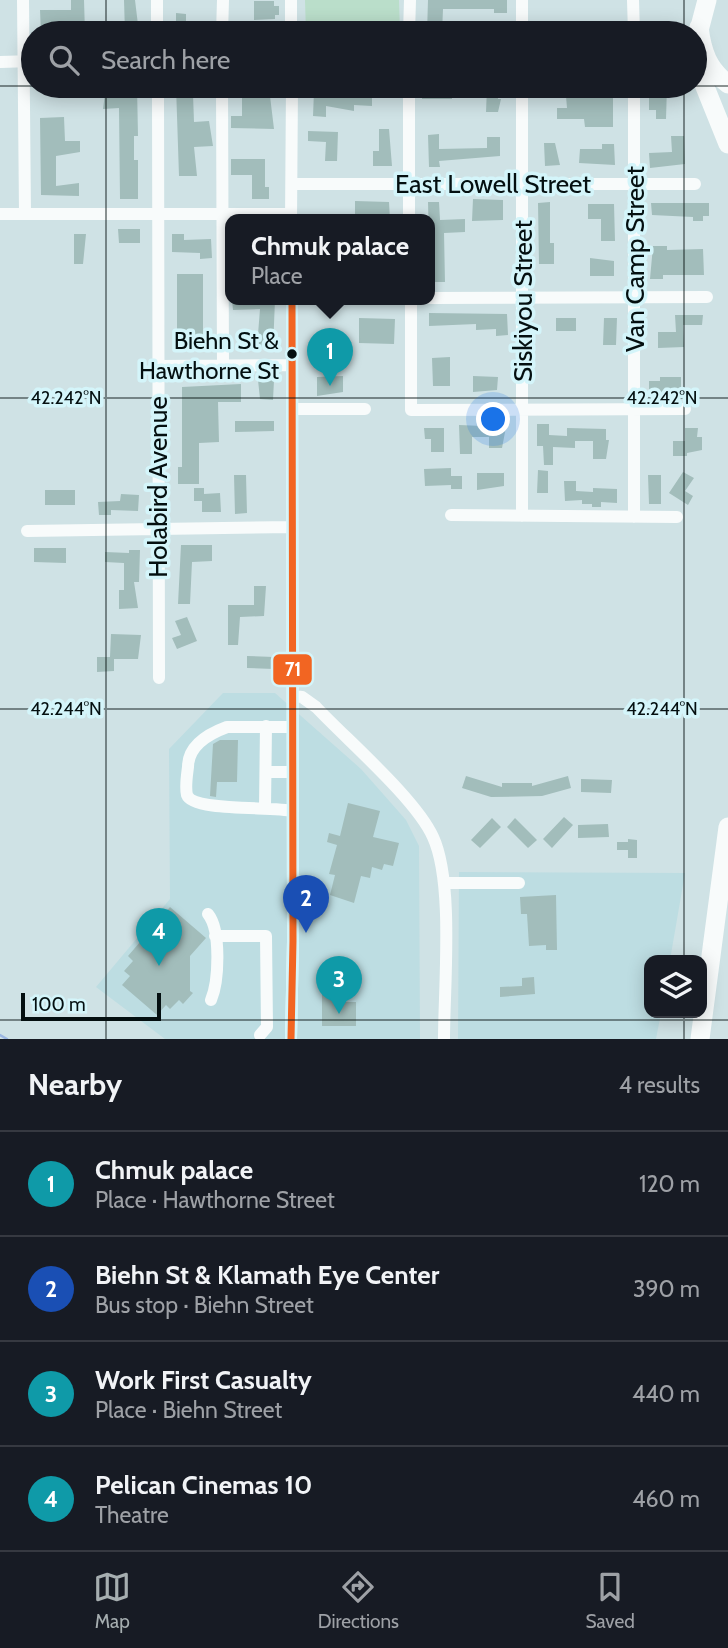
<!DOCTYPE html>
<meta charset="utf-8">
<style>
body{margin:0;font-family:Cabin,sans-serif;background:#242831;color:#f1f3f6}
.controls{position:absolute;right:21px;bottom:21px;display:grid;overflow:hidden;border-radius:14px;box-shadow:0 4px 18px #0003}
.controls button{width:63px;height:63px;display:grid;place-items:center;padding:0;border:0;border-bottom:2px solid #363941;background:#171b24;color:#f1f3f6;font:35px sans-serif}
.scale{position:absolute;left:21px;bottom:18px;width:140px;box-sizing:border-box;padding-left:7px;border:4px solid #040f10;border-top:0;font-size:19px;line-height:24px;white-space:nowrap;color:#040f10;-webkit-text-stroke:5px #d4f5fa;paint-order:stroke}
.you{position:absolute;left:494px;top:420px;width:24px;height:24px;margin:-18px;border:5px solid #fff;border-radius:50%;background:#1a73e8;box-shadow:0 0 0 10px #1a73e833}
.badge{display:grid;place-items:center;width:46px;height:46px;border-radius:50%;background:#a6aeb0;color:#fff;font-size:23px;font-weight:700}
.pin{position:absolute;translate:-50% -58px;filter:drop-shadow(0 2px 4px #0008)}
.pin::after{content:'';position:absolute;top:37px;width:24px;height:21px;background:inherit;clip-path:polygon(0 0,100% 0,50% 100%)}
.popup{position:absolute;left:225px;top:214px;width:210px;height:91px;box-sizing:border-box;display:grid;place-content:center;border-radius:14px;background:#171b24;filter:drop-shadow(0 2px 5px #0005);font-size:23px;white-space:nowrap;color:#9ea1a6}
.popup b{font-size:26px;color:#f1f3f6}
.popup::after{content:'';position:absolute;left:50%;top:100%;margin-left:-14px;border:14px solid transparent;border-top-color:#171b24}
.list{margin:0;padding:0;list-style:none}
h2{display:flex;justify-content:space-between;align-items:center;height:91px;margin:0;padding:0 28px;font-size:30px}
h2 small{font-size:23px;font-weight:400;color:#9ea1a6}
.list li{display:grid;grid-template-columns:46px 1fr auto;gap:21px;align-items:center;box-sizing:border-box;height:105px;padding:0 28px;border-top:2px solid #363941}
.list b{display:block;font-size:26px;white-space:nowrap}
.list p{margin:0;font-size:23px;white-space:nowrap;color:#9ea1a6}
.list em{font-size:23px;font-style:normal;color:#9ea1a6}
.icon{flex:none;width:38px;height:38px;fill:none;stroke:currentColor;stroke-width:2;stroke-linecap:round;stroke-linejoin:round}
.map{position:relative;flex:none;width:728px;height:1039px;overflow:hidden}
.search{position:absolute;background:#171b24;box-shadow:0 4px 18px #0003;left:21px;right:21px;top:21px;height:77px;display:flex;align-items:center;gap:18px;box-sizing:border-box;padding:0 24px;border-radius:38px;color:#9ea1a6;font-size:26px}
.sheet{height:511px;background:#171b24}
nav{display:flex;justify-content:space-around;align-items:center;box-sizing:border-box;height:98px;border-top:2px solid #363941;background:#171b24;font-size:19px;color:#9ea1a6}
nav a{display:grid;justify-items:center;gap:4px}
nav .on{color:#a6aeb0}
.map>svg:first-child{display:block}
.built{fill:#bddde2}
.green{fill:#badeca}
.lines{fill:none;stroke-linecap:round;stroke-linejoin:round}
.stream{stroke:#9bb6e2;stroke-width:2.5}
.building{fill:#a2bdbb}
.minor{stroke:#f8fbfb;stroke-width:12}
.highway{stroke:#f8fbfb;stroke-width:19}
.bus-1-casing{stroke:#d4f5fa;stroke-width:12}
.bus-1{stroke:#f26522;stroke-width:7}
.ticks{fill:none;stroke:#040f10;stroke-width:2;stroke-opacity:0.45}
.bus-dot{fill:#040f10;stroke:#d4f5fa;stroke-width:2.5}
.labels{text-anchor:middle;stroke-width:7;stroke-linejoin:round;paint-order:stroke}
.bus-label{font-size:24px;fill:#040f10;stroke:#d4f5fa;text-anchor:end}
.street-label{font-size:26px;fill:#040f10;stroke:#d4f5fa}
.ticks-label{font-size:18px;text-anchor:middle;fill:#040f10;stroke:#d4f5fa;stroke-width:7;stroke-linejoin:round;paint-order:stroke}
.line-badge{stroke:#d4f5fa;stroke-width:2.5}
.badge-label{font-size:19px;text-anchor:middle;font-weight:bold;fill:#fff}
</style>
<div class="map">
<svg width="728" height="1039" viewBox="0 0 728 1039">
<rect width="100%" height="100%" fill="#cfe2e5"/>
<path class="built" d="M 223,693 L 275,693 L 361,769 L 406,820 L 419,846 L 420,1039 L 165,1039 L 96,987 L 170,899 L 169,749 Z
M 459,872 L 685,873 L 670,960 L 649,960 L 649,1013 L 661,1013 L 656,1039 L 458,1039 Z"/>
<path class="green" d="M 305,0 L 399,0 L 400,33 L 306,33 Z"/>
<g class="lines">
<path class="stream" d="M 0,1035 L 7,1039"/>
</g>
<path class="building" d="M 71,0 L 84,0 L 85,33 L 74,33 L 74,22 L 52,22 L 52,33 L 41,33 L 40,10 L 71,10 Z
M 124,0 L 135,0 L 139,33 L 125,33 Z
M 428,0 L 507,0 L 507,13 L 494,13 L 494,9 L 443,9 L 442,33 L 427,33 Z
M 254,1 L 274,1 L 274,6 L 279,6 L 279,15 L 275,15 L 275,19 L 254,20 Z
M 176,13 L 186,14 L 186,26 L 213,26 L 213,33 L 176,33 Z
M 578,22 L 618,22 L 618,33 L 556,33 L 556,23 Z
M 46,86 L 76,86 L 76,94 L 46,95 Z
M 106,86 L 137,86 L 138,136 L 134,136 L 134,160 L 138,160 L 138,199 L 120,199 L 119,108 L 103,109 Z
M 176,86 L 199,86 L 198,94 L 193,94 L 194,122 L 209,121 L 213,146 L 194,147 L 197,176 L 179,176 Z
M 649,86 L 667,86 L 666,119 L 656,119 L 656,110 L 649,110 Z
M 422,87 L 452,87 L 452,99 L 422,99 Z
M 487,87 L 498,87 L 498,99 L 501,99 L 498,112 L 486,112 Z
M 613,87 L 613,127 L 585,127 L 584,119 L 557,119 L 557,108 L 567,108 L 566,96 L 585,95 L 585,89 Z
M 314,91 L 332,91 L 332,94 L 364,95 L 364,91 L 372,92 L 372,106 L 354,105 L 354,111 L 326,106 L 326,117 L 313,116 Z
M 270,96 L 274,129 L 231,128 L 231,116 L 242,116 L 242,97 Z
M 64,117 L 65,141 L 80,141 L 80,152 L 56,156 L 56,186 L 79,183 L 79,196 L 41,195 L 40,118 Z
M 379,129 L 389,129 L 392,166 L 373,166 L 373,151 L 379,151 Z
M 308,131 L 338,132 L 337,161 L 325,161 L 326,142 L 308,141 Z
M 439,134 L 439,149 L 487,148 L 487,137 L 500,137 L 500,156 L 439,161 L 440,167 L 429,167 L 428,135 Z
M 671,136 L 684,136 L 685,164 L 650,168 L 649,153 L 672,152 Z
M 544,143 L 555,143 L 560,165 L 545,166 Z
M 602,144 L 614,144 L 615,165 L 579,163 L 580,149 L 602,149 Z
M 231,159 L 265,159 L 265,187 L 269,187 L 269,199 L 252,199 L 252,175 L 231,175 Z
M 473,199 L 503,200 L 503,220 L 472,221 Z
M 355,201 L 389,202 L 390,220 L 355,218 Z
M 428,202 L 439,202 L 440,220 L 465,219 L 465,232 L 444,233 L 445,282 L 430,282 Z
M 550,202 L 550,243 L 554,243 L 554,264 L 539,264 L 538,203 Z
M 651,203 L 709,203 L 709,216 L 703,216 L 703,221 L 693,221 L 693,217 L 652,215 Z
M 588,204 L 614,204 L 615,241 L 601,241 L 601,219 L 588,219 Z
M 118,229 L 140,229 L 140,243 L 119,243 Z
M 74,234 L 86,234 L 83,264 L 74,264 Z
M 172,234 L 184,234 L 184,240 L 211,239 L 212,258 L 200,259 L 200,253 L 172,252 Z
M 653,246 L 667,246 L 667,250 L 703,249 L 704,275 L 663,275 L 663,279 L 650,279 Z
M 590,258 L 614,261 L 614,276 L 590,276 Z
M 177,274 L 203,274 L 203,337 L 209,337 L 209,345 L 192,345 L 192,350 L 177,351 Z
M 232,300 L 275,300 L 273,348 L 257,347 L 260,309 L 233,310 Z
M 429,313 L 507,314 L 508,335 L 496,336 L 496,329 L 476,330 L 476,324 L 429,326 Z
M 675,315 L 703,315 L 702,325 L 683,325 L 684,347 L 658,348 L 658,332 L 676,332 Z
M 359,318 L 395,319 L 394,344 L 359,343 Z
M 556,318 L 576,318 L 576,331 L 556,331 Z
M 604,318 L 617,318 L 616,345 L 603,345 Z
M 450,357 L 450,386 L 433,386 L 432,358 Z
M 343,376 L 343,392 L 317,396 L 317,377 Z
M 473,376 L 498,377 L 497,390 L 473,392 Z
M 660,377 L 681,377 L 681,392 L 664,396 L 664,393 L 649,393 L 649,381 L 660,381 Z
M 258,380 L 274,380 L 273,400 L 260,399 Z
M 241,384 L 241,402 L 218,402 L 219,442 L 199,443 L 199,484 L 178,484 L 178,467 L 182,467 L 182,387 Z
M 235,421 L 274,421 L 274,431 L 235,432 Z
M 537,424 L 549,424 L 549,435 L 567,436 L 567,428 L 606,429 L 606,440 L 609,440 L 606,459 L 593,459 L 593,441 L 575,441 L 575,448 L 553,447 L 553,465 L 544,465 L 543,446 L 537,446 Z
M 459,425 L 506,427 L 502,448 L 489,448 L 489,437 L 472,437 L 472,454 L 460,454 Z
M 424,428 L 444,428 L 444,452 L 431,452 L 431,439 L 425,439 Z
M 685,428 L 698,428 L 697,437 L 702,437 L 702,450 L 687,453 L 687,456 L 673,456 L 673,441 L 685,441 Z
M 451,468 L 451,476 L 462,476 L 462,489 L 451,489 L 451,485 L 425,486 L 424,469 Z
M 538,470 L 548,471 L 548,493 L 537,493 Z
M 683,472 L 694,478 L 685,491 L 693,496 L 688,505 L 669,493 Z
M 477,473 L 504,473 L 504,486 L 477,490 Z
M 234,475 L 246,475 L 247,513 L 235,514 Z
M 648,475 L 661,475 L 661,504 L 649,504 Z
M 564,481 L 576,481 L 576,491 L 593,492 L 593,488 L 617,489 L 617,503 L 601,502 L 601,507 L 592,507 L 592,504 L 582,504 L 582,500 L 565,501 Z
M 194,488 L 204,488 L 204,494 L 220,493 L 221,512 L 202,512 L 202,501 L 194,501 Z
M 45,490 L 75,490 L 75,505 L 45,505 Z
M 121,494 L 139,495 L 138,511 L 111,510 L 111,515 L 99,515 L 98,502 L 120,501 Z
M 181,545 L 212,545 L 212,561 L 192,562 L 190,604 L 178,604 Z
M 34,548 L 66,548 L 66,563 L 34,562 Z
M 129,550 L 140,550 L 139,582 L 134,582 L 138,608 L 119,609 L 119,590 L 124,590 L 124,563 L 105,562 L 105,552 L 129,553 Z
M 254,586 L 266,586 L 264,616 L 240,617 L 238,645 L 228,645 L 228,605 L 254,605 Z
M 187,617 L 197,641 L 177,649 L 172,638 L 181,635 L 175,621 Z
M 111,634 L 141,635 L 138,659 L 114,659 L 114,671 L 97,672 L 97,657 L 110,657 Z
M 247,656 L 274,657 L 274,669 L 247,668 Z
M 220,740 L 238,740 L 237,782 L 217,782 L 216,797 L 210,796 L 213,744 Z
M 466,776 L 502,787 L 502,783 L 532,783 L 532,786 L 568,776 L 571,788 L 542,796 L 491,797 L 462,788 Z
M 581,779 L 612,780 L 611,793 L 581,792 Z
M 348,803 L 380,811 L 373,837 L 399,843 L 393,866 L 384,864 L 382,870 L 372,867 L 370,878 L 361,876 L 354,903 L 330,895 L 335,875 L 329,874 L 337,845 L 327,842 L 329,833 L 340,836 Z
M 564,817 L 573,825 L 552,848 L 543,839 Z
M 492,818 L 501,827 L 480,848 L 471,840 Z
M 515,818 L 537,840 L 528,848 L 507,827 Z
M 608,824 L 609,837 L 578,838 L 578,825 Z
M 628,839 L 637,840 L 637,858 L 628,858 L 628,850 L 617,850 L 617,842 L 628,842 Z
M 556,895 L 557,950 L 546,950 L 546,945 L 529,946 L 527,914 L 521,914 L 520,897 Z
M 170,907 L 206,938 L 190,956 L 190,991 L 193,993 L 183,1004 L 179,1000 L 170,1009 L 166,1005 L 157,1015 L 122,985 L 130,976 L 124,971 L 133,961 L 128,956 Z
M 534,977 L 535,994 L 500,997 L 500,987 L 522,986 L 522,978 Z
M 322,989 L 346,989 L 346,1002 L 356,1002 L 356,1026 L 322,1026 Z"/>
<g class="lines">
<path class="minor" d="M 23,0 L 25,213
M 157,0 L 157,33
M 291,0 L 291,33
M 633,0 L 634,33
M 222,33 L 223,0
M 409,33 L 410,0
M 522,33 L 522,0
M 0,62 L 33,61
M 158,86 L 159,678
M 222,86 L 223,366
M 409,86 L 409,220
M 292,184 L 695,184
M 0,214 L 291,214
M 291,220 L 292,86
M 430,298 L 707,297
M 411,300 L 411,410 L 685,409
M 159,366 L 292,365
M 292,409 L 365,409
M 451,515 L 677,517
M 522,516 L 522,86
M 634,517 L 634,86
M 27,531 L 292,527
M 293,696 L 302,697 L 316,707 C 347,740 416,799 433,837 C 454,882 444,987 444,1039
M 292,727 L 227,727 C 208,734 188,746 188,767 C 187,775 185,787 187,795 C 193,812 273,806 293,811
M 266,772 L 292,772
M 265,807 L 266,726
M 444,883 L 519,883
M 208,914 C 221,930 219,981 211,1000
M 215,936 L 266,936 L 267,1027 L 260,1035
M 291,1039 L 293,941 L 292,300"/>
<path class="highway" d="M 699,27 C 702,52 708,69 728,84
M 697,38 L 707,0
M 695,52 L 701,77 L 728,144
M 700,1039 L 728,827"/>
<defs>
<path id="bus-1" d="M 291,1039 L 293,941 L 292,300"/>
</defs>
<use href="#bus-1" class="bus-1-casing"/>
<use href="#bus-1" class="bus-1"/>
</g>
<path class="ticks" d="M 106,0 L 106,33M 684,0 L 684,33M 0,86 L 728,86M 106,86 L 106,1039M 684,86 L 684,960M 0,398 L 728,398M 0,709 L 728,709M 684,1013 L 684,1039M 0,1020 L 728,1020"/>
<circle class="bus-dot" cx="292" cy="354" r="6"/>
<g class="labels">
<g class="bus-label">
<text x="279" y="349">Biehn St &amp;<tspan x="279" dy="30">Hawthorne St</tspan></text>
</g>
<g class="street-label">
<text x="493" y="193">East Lowell Street</text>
<text transform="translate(635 259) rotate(-90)" y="9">Van Camp Street</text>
<text transform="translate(523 301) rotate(-90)" y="9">Siskiyou Street</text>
<text transform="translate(158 487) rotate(-90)" y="9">Holabird Avenue</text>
</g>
</g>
<g class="ticks-label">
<text x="662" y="404">42.242°N</text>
<text x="66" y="404">42.242°N</text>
<text x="662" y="715">42.244°N</text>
<text x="66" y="715">42.244°N</text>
</g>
<rect class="line-badge" x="272" y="653" width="41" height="33" rx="7" fill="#f26522"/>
<g class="badge-label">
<text x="293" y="676">71</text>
</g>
</svg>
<div class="controls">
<button><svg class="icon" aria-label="layers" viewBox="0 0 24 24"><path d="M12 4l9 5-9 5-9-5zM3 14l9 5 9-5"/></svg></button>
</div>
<div class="scale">100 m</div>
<div class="you"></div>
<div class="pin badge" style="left:330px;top:386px;background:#0f9aa8">1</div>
<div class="popup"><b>Chmuk palace</b>Place</div>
<div class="pin badge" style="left:306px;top:933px;background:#1a4fb4">2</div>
<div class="pin badge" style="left:339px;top:1014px;background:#0f9aa8">3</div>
<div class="pin badge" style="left:159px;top:966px;background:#0f9aa8">4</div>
<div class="search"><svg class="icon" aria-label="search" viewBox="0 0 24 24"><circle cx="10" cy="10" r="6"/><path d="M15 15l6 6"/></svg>Search here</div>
</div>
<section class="sheet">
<h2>Nearby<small>4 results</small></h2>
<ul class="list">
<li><span class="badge" style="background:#0f9aa8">1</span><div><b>Chmuk palace</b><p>Place · Hawthorne Street</p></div><em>120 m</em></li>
<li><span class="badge" style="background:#1a4fb4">2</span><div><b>Biehn St &amp; Klamath Eye Center</b><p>Bus stop · Biehn Street</p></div><em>390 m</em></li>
<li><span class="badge" style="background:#0f9aa8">3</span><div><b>Work First Casualty</b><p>Place · Biehn Street</p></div><em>440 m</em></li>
<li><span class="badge" style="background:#0f9aa8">4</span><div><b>Pelican Cinemas 10</b><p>Theatre</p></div><em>460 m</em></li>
</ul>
</section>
<nav>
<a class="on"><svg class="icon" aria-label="map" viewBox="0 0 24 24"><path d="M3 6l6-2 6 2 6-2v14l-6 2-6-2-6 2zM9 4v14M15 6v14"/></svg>Map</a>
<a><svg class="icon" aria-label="directions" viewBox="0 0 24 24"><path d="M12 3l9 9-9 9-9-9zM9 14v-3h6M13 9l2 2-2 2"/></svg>Directions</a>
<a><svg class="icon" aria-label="saved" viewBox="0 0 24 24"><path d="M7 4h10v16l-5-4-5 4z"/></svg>Saved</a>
</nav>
